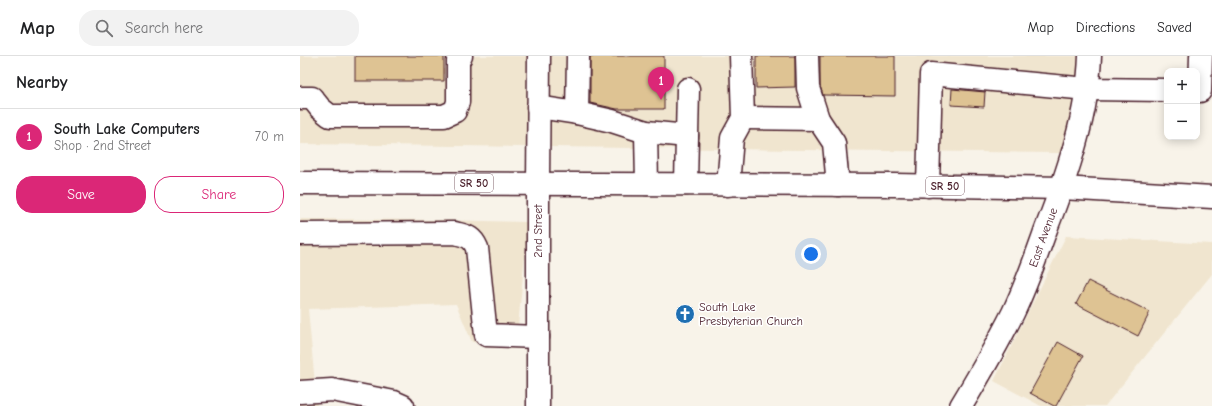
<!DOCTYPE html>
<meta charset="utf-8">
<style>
body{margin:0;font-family:"Comic Neue",sans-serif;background:#f2f2f2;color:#202124}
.controls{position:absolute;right:12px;top:12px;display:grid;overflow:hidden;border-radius:8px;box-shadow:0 2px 10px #0003}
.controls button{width:36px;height:36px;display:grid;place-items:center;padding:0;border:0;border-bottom:1px solid #e0e0e0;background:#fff;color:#202124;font:20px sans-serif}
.you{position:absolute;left:511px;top:198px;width:14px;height:14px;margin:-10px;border:3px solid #fff;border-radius:50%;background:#1a73e8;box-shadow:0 0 0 6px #1a73e833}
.badge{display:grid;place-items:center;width:26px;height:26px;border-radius:50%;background:#db2777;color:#fff;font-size:13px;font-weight:700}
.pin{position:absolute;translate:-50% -33px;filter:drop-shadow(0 1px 2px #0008)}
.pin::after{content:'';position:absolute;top:21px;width:14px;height:12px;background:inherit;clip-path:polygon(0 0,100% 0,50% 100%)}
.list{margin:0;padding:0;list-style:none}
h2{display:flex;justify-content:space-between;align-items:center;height:52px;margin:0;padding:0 16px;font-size:17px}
h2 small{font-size:13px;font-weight:400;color:#757577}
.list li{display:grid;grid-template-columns:26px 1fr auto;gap:12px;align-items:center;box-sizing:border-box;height:56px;padding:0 16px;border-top:1px solid #e0e0e0}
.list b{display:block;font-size:15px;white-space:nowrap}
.list p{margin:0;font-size:13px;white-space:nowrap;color:#757577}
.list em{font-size:13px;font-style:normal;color:#757577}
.actions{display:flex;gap:8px;padding:12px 16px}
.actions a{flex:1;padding:9px 0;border:1px solid #db2777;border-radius:16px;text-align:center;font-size:14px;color:#db2777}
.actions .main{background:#db2777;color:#fff}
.icon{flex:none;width:22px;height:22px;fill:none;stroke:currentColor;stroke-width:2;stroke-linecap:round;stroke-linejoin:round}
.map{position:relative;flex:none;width:912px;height:350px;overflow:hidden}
header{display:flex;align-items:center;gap:24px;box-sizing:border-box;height:56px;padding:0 20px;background:#fff;border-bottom:1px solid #e0e0e0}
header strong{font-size:19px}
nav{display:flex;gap:22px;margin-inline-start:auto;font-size:14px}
.search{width:280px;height:36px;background:#f2f2f2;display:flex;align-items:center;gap:10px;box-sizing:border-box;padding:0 14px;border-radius:16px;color:#757577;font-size:15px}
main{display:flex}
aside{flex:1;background:#fff}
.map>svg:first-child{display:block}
.built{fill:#f0e5cf}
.building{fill:#dec393;stroke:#4a1f2b}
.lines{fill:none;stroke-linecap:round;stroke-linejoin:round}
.minor-casing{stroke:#4a1f2b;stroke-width:25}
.highway-casing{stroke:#4a1f2b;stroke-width:25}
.minor{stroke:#fff;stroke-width:22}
.highway{stroke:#fff;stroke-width:22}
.labels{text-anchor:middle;stroke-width:3;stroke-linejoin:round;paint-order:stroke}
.shield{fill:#fff;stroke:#80626b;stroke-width:1}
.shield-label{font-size:11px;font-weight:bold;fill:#4a1f2b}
.street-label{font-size:12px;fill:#4a1f2b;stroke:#fff}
.poi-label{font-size:12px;fill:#4a1f2b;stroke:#fff;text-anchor:start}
</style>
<header>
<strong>Map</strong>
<div class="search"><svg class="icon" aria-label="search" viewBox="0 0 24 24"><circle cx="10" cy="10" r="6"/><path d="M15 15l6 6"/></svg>Search here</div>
<nav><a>Map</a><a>Directions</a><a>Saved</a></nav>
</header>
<main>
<aside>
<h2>Nearby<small></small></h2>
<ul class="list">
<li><span class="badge">1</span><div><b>South Lake Computers</b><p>Shop · 2nd Street</p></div><em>70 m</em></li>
</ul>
<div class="actions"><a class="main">Save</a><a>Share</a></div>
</aside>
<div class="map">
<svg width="912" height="350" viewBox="0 0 912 350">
<rect width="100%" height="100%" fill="#f8f3e9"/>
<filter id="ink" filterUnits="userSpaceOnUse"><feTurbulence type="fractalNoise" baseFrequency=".025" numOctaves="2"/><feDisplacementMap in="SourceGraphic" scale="8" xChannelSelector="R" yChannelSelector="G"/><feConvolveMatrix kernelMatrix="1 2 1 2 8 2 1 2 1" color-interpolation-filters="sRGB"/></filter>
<g filter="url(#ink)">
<path class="built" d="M 0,0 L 228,0 L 227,91 L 0,88 Z
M 250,0 L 779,0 L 776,32 L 767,75 L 761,97 L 249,91 Z
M 0,163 L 140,164 L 227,166 L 227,177 L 216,291 L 172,286 L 156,248 L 8,253 L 17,350 L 0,350 Z
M 766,180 L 912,188 L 912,218 L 805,350 L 741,350 L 694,325 Z"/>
<path class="building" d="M 55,0 L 144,0 L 144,25 L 55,25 Z
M 290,0 L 364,0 L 364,53 L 317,53 L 290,47 Z
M 456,0 L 495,0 L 495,31 L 456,32 Z
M 520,0 L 595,0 L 595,40 L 523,39 L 520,30 Z
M 652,33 L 685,36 L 684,51 L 651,49 Z
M 788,225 L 850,256 L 838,280 L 776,248 Z
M 758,286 L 783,300 L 756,350 L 754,350 L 730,337 Z"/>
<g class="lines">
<defs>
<g id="minor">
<path d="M 507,0 L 508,32 L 518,63 L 534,87 L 538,129"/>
<path d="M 900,35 L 901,0"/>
<path d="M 0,42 L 12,42 L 20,52 L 30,60 L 144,60 L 155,55 L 158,46 L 158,5 L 161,0"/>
<path d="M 238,51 L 277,57 L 312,65 L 346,76 L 387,80"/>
<path d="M 277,57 L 278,0"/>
<path d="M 443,62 L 518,63"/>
<path d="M 346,76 L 347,128"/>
<path d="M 386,128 L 388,33"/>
<path d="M 428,129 L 432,82 L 443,62 L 441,0"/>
<path d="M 628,130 L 631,18 L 787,33 L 867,34"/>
<path d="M 0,178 L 155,177 C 166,180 172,180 177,192 L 186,279 L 238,281"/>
<path d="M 0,336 L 32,334 L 94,346 L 103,350"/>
<path d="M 238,350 L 238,128 L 239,0"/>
<path id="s1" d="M 661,350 C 679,320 697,289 713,257 C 726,230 736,201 746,173 C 767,119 788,58 790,0"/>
</g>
<path id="highway" d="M 0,127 L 595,129 L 762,132 L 912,141"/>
</defs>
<use href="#minor" class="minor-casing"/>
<use href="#highway" class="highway-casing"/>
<use href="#minor" class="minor"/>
<use href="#highway" class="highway"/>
</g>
</g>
<defs>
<symbol id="church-disc" viewBox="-11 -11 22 22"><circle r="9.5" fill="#1f6fb2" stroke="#fff"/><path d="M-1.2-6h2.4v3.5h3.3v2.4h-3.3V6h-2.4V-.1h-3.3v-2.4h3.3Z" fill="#fff"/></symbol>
</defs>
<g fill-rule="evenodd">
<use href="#church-disc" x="374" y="247" width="22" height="22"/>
</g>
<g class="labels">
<g class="shield">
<rect x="155" y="118" width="38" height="18" rx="3"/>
<rect x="626" y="121" width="38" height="18" rx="3"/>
</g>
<g class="shield-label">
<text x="174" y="131">SR 50</text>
<text x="645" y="134">SR 50</text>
</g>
<g class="street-label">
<text transform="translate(238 175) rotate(-90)" y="4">2nd Street</text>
<text dy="4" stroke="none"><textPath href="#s1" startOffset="188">East Avenue</textPath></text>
</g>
<g class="poi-label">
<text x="399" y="255">South Lake<tspan x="399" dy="14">Presbyterian Church</tspan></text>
</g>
</g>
</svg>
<div class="controls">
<button>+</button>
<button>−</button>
</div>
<div class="you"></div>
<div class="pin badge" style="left:361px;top:44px">1</div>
</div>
</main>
